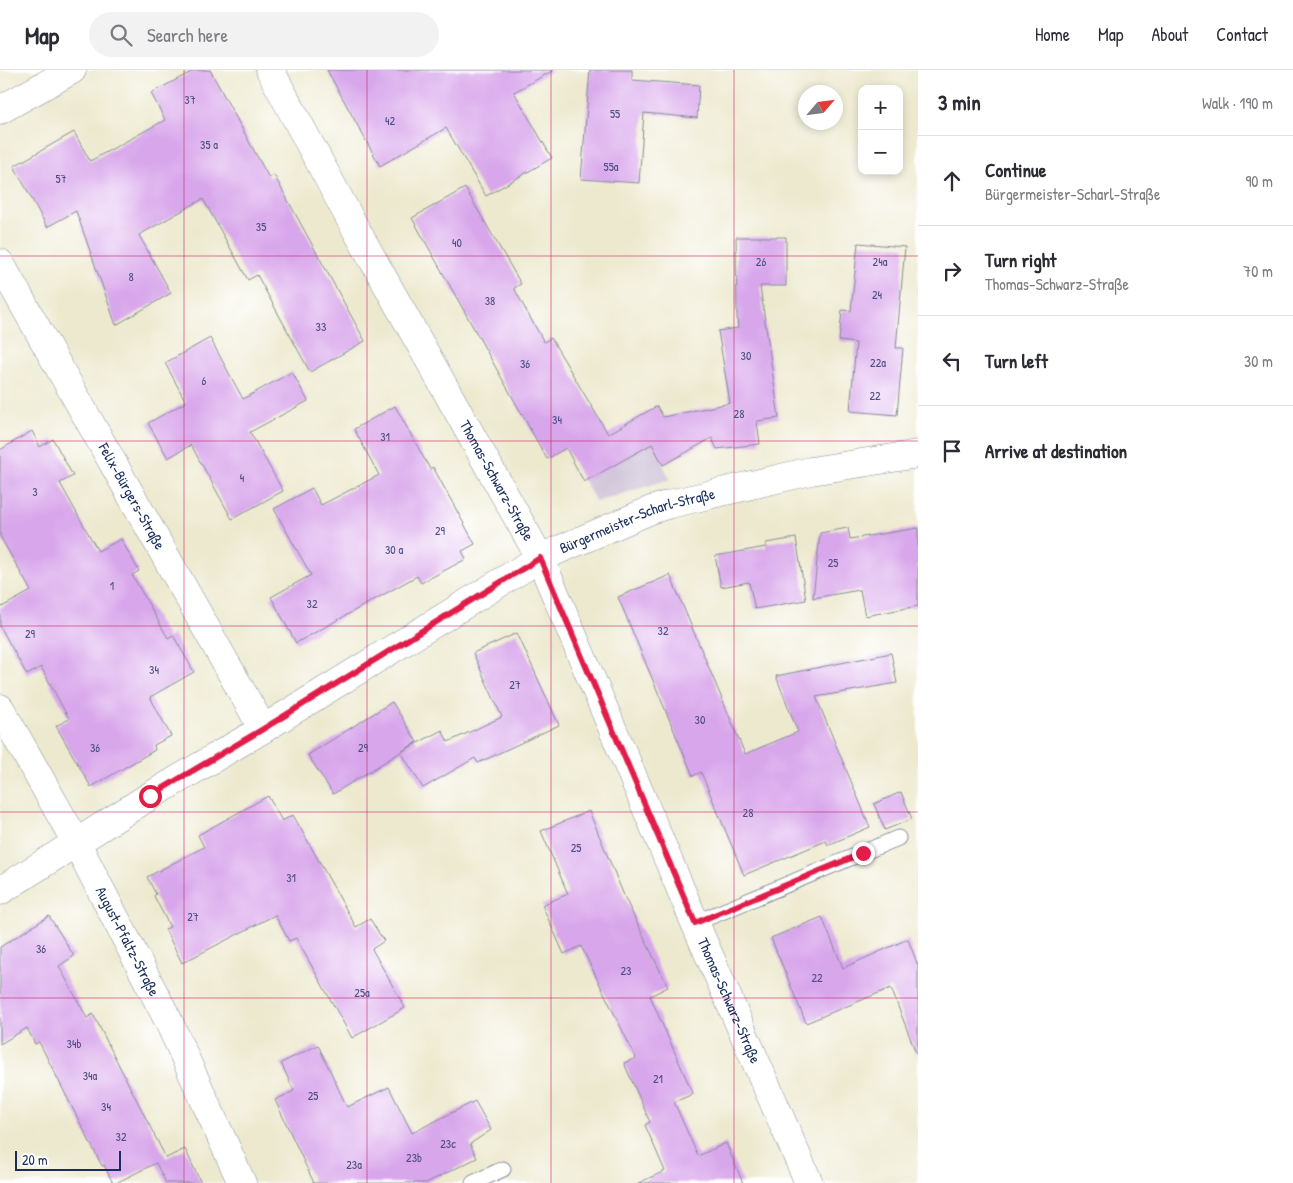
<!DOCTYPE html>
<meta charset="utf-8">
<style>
body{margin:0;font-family:"Patrick Hand",sans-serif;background:#f2f2f3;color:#2b2b33}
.controls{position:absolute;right:15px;top:15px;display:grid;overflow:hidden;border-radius:10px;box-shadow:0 2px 8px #0003}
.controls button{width:45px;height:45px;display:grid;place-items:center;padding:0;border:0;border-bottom:1px solid #e1e1e2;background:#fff;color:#2b2b33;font:25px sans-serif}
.compass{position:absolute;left:798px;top:15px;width:45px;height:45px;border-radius:50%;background:#fff;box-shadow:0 2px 8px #0003;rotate:62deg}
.scale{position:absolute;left:15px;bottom:12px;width:106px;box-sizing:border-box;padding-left:5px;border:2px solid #1b2f5e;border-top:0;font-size:14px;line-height:18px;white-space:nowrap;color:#1b2f5e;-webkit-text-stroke:4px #fff;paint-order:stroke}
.stop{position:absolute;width:15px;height:15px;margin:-11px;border:4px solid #e11d48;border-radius:50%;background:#fff}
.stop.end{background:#e11d48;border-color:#fff;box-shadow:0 1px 5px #0008}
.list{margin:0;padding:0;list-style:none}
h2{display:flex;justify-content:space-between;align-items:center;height:65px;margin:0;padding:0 20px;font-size:21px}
h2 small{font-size:16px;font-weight:400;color:#7c7c81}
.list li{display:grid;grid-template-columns:32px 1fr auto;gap:15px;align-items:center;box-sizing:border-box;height:90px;padding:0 20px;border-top:1px solid #e1e1e2}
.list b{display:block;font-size:19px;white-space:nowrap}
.list p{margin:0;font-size:16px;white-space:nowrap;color:#7c7c81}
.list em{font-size:16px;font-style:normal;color:#7c7c81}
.icon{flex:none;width:28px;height:28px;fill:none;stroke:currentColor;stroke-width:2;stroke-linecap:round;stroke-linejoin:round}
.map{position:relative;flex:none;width:918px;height:1113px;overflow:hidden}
header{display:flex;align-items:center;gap:30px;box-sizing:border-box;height:70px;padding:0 25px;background:#fff;border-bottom:1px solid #e1e1e2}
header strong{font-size:24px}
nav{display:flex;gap:28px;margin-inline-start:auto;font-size:18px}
.search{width:350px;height:45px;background:#f2f2f3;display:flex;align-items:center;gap:12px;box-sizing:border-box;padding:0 18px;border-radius:28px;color:#7c7c81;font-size:19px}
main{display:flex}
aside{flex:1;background:#fff}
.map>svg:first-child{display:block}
.industrial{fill:#cbbfd5}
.building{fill:#d8a6eb}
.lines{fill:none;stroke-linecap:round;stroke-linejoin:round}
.service-casing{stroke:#848c96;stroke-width:17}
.minor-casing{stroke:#848c96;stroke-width:29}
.service{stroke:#fff;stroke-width:15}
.minor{stroke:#fff;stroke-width:28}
.route{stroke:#e11d48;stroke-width:6}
.grid{fill:none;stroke:#c2185b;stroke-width:1;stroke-opacity:0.55}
.labels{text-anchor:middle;stroke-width:4.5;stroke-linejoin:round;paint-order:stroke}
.number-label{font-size:12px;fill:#4a4d81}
.street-label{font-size:15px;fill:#1b2f5e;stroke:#fff}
</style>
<header>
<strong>Map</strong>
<div class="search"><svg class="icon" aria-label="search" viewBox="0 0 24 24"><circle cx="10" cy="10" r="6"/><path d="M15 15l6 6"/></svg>Search here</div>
<nav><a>Home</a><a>Map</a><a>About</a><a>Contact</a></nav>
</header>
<main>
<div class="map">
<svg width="918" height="1113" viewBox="0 0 918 1113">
<rect width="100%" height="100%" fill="#fff"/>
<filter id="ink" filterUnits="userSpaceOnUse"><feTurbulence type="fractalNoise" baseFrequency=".02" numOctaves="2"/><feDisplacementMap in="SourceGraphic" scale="10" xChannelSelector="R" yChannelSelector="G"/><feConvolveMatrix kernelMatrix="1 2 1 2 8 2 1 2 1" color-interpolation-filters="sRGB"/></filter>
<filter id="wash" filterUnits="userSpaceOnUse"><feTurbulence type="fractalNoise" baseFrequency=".0096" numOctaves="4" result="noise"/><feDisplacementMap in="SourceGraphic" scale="20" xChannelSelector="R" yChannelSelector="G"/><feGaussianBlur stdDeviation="1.12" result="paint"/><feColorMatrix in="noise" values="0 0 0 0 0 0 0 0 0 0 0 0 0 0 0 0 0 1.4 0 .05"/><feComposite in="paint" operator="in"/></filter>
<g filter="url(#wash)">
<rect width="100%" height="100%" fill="#ede9cf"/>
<path class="industrial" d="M 638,347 L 670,409 L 596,432 L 570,385 Z"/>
<g id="blocks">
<path class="building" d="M 195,0 L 210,0 L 269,108 L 274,105 L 365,271 L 310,302 L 257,205 L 248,210 L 203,129 L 139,165 L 171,223 L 116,255 L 76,141 L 47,157 L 14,96 L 74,62 L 90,91 L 165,50 L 151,23 Z
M 327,0 L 554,0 L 514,22 L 552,88 L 486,126 L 446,58 L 380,96 Z
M 590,0 L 632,0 L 632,10 L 699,15 L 697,48 L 644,43 L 639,113 L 581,109 Z
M 465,118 L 521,214 L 514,218 L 528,244 L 544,272 L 551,268 L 608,364 L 657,336 L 663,347 L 730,333 L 718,261 L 738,258 L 737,247 L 736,167 L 786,167 L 786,216 L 760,216 L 779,348 L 757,351 L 760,374 L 717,379 L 712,368 L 663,395 L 652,374 L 584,412 L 566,378 L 547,389 L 412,148 Z
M 858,173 L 905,177 L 896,278 L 903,278 L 897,345 L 850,341 L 856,273 L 839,271 L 842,240 L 851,241 Z
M 210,268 L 243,329 L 292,302 L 308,331 L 250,362 L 283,421 L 232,449 L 191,375 L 168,388 L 148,353 L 186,332 L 165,293 Z
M 395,336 L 430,399 L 433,397 L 475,474 L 462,481 L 466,489 L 421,513 L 417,506 L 296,573 L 271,527 L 311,505 L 274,439 L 312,418 L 321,435 L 379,405 L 354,359 Z
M 32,361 L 40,377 L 53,369 L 73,406 L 60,413 L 98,481 L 121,469 L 139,501 L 132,505 L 168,568 L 173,565 L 194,602 L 150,627 L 171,666 L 154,675 L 155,680 L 91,717 L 56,656 L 69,649 L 41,597 L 27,605 L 0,556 L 0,538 L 31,521 L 0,466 L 0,380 Z
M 848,458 L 850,469 L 918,458 L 918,536 L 865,546 L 860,520 L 813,528 L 820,463 Z
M 796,468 L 806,530 L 755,539 L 749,512 L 721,517 L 715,486 L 766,477 L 766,473 Z
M 670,505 L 745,684 L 798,662 L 776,606 L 891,583 L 897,613 L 816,627 L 870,757 L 828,775 L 826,771 L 744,805 L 701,702 L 693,706 L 618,527 Z
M 517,563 L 559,655 L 478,693 L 475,688 L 423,718 L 401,682 L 442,660 L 448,672 L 502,647 L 473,583 Z
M 392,632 L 417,672 L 333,724 L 308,685 Z
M 901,722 L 912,749 L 885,760 L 874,734 Z
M 268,726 L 282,751 L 293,745 L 356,857 L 370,849 L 384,871 L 372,879 L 405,938 L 352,968 L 296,868 L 289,871 L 275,845 L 182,893 L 165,859 L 170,857 L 154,826 L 156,824 L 147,807 L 204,777 L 198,765 Z
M 589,741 L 625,828 L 668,917 L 650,926 L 693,1024 L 674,1032 L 698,1086 L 726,1073 L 743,1113 L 638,1113 L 665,1101 L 645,1055 L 650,1052 L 624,993 L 636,988 L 581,876 L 564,884 L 542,835 L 568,824 L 541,761 Z
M 49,846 L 74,886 L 59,896 L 87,948 L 93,944 L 166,1088 L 185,1079 L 201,1113 L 166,1113 L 156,1093 L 116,1113 L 113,1113 L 104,1095 L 102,1096 L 39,972 L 35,974 L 27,958 L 0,974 L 0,877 Z
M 822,847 L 843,898 L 908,869 L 918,896 L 918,982 L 916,983 L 891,918 L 806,953 L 771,868 Z
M 318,975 L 347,1037 L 389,1017 L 412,1063 L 475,1031 L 491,1060 L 470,1074 L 477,1088 L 426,1113 L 314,1113 L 275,1030 L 294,1021 L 281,993 Z"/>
</g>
</g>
<g filter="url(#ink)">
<use href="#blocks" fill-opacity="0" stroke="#848c96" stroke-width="1"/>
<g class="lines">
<defs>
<path id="service" d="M 695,853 L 898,768
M 473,1113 L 503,1099"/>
<g id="minor">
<path id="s1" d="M 270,0 L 349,147 L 540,488 L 695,853 L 809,1113"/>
<path d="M 0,40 L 72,0"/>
<path id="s2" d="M 0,193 L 263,659"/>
<path id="s3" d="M 0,638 L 76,772 L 168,950 L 242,1113"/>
<path id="s4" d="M 0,821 L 150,726 L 263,659 L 540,488 L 651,440 L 670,434 L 811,401 L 918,384"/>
</g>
</defs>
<use href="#service" class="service-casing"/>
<use href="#minor" class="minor-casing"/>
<use href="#service" class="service"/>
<use href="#minor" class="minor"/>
</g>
</g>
<g class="lines" filter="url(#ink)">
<path class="route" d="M 150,726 L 263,659 L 540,488 L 695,853 L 863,783"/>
</g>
<path class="grid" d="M 184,0 L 184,1113M 367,0 L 367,1113M 551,0 L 551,1113M 734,0 L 734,1113M 0,186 L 918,186M 0,371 L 918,371M 0,556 L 918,556M 0,742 L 918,742M 0,928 L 918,928"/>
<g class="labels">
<g class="number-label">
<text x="190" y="34">37</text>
<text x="615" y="48">55</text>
<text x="390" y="55">42</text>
<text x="209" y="79">35 a</text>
<text x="611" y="101">55a</text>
<text x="61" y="113">57</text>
<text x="261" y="161">35</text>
<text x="457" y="177">40</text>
<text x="761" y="196">26</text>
<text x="880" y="196">24a</text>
<text x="131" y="211">8</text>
<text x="877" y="229">24</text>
<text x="490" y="235">38</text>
<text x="321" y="261">33</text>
<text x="746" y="290">30</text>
<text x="878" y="297">22a</text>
<text x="525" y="298">36</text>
<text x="204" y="315">6</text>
<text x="875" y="330">22</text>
<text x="739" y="348">28</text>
<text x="557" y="354">34</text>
<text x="385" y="371">31</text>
<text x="242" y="412">4</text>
<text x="35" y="426">3</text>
<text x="440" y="465">29</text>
<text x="394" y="484">30 a</text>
<text x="833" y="497">25</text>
<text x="112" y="520">1</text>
<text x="312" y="538">32</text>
<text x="663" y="565">32</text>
<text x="30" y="568">29</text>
<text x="154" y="604">34</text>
<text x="515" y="619">27</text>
<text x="700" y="654">30</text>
<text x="95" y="682">36</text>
<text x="363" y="682">29</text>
<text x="748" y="747">28</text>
<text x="576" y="782">25</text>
<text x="291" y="812">31</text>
<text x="193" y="851">27</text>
<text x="41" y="883">36</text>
<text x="626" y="905">23</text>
<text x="817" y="912">22</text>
<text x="362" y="927">25a</text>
<text x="74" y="978">34b</text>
<text x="90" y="1010">34a</text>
<text x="658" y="1013">21</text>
<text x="313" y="1030">25</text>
<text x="106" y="1041">34</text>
<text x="121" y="1071">32</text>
<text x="448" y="1078">23c</text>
<text x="414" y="1092">23b</text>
<text x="354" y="1099">23a</text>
</g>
<g class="street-label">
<text dy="5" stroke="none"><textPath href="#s1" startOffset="469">Thomas-Schwarz-Straße</textPath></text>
<text dy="5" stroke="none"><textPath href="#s2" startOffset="268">Felix-Bürgers-Straße</textPath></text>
<text dy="5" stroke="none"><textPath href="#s4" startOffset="739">Bürgermeister-Scharl-Straße</textPath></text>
<text dy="5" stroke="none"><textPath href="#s3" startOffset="266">August-Pfaltz-Straße</textPath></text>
<text dy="5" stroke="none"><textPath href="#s1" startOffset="1039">Thomas-Schwarz-Straße</textPath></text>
</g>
</g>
</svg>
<div class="controls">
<button>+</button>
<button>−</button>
</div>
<svg class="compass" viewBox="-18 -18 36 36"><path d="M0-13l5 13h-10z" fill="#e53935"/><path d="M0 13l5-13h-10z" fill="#7c7c81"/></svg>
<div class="scale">20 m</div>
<div class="stop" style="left:150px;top:726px"></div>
<div class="stop end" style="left:863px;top:783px"></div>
</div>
<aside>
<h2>3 min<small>Walk · 190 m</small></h2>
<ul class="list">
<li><svg class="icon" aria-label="ahead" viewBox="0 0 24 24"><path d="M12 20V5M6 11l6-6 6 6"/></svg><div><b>Continue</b><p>Bürgermeister-Scharl-Straße</p></div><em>90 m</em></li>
<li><svg class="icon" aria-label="right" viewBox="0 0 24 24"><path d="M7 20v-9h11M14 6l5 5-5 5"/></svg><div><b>Turn right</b><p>Thomas-Schwarz-Straße</p></div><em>70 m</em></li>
<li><svg class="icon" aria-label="left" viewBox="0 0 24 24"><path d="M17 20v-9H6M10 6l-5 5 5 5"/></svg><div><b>Turn left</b></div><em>30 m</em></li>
<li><svg class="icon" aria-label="arrive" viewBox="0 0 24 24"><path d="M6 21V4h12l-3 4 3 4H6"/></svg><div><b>Arrive at destination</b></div></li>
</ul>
</aside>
</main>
